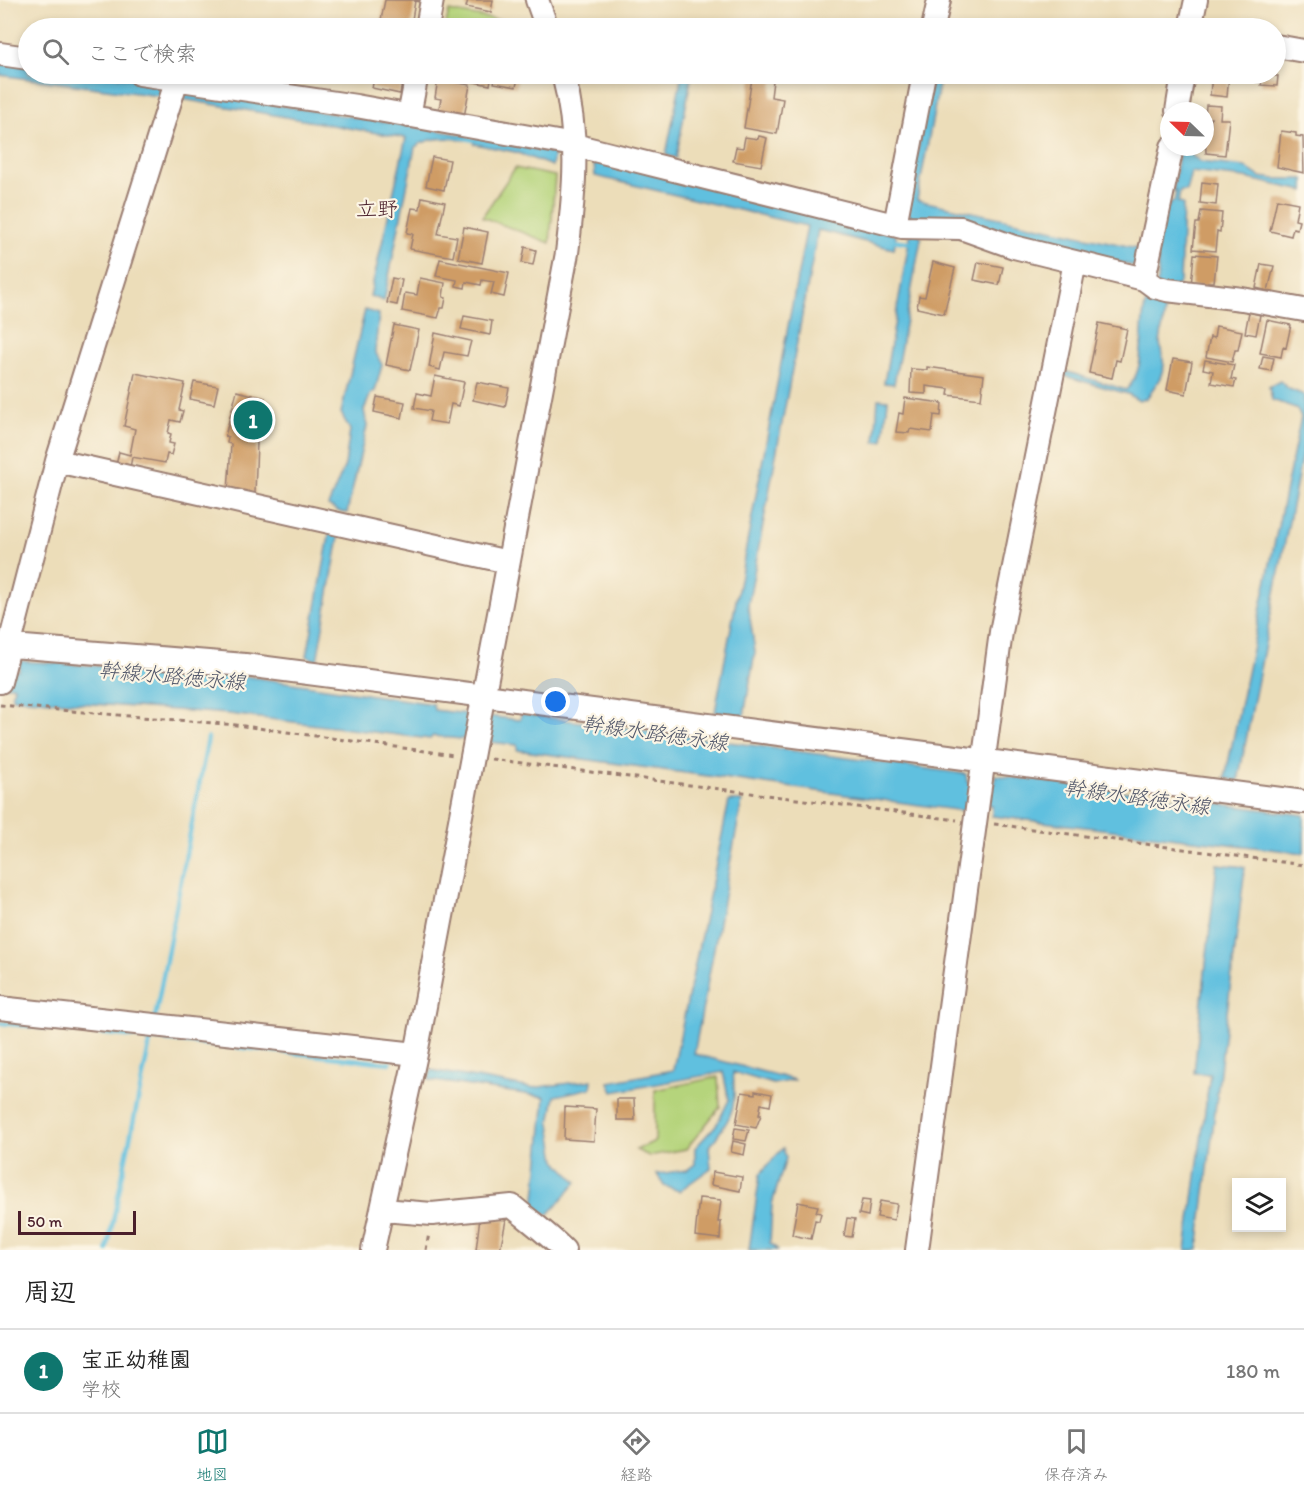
<!DOCTYPE html>
<html lang="ja">
<meta charset="utf-8">
<style>
body{margin:0;font-family:Itim,"Klee One",sans-serif;background:#f6f6f6;color:#222}
.controls{position:absolute;right:18px;bottom:18px;display:grid;overflow:hidden;border-radius:0px;box-shadow:0 3px 9px #0003}
.controls button{width:54px;height:54px;display:grid;place-items:center;padding:0;border:0;border-bottom:2px solid #e0e0e0;background:#fff;color:#222;font:30px sans-serif}
.compass{position:absolute;left:1160px;top:102px;width:54px;height:54px;border-radius:50%;background:#fff;box-shadow:0 3px 9px #0003;rotate:293deg}
.scale{position:absolute;left:18px;bottom:15px;width:118px;box-sizing:border-box;padding-left:6px;border:3px solid #4a1f2b;border-top:0;font-size:16px;line-height:21px;white-space:nowrap;color:#4a1f2b;-webkit-text-stroke:4px #fcf5e5;paint-order:stroke}
.you{position:absolute;left:556px;top:702px;width:21px;height:21px;margin:-15px;border:4px solid #fff;border-radius:50%;background:#1a73e8;box-shadow:0 0 0 9px #1a73e833}
.badge{display:grid;place-items:center;width:39px;height:39px;border-radius:50%;background:#0f766e;color:#fff;font-size:20px;font-weight:700}
.pin{position:absolute;translate:-50% -50%;border:3px solid #fff;box-shadow:0 2px 6px #0006}
.list{margin:0;padding:0;list-style:none}
h2{display:flex;justify-content:space-between;align-items:center;height:78px;margin:0;padding:0 24px;font-size:26px}
h2 small{font-size:20px;font-weight:400;color:#767676}
.list li{display:grid;grid-template-columns:39px 1fr auto;gap:18px;align-items:center;box-sizing:border-box;height:84px;padding:0 24px;border-top:2px solid #e0e0e0}
.list b{display:block;font-size:22px;white-space:nowrap}
.list p{margin:0;font-size:20px;white-space:nowrap;color:#767676}
.list em{font-size:20px;font-style:normal;color:#767676}
.icon{flex:none;width:33px;height:33px;fill:none;stroke:currentColor;stroke-width:2;stroke-linecap:round;stroke-linejoin:round}
.map{position:relative;flex:none;width:1304px;height:1250px;overflow:hidden}
.search{position:absolute;background:#fff;box-shadow:0 3px 9px #0003;left:18px;right:18px;top:18px;height:66px;display:flex;align-items:center;gap:15px;box-sizing:border-box;padding:0 21px;border-radius:33px;color:#767676;font-size:22px}
.sheet{height:162px;background:#fff}
nav{display:flex;justify-content:space-around;align-items:center;box-sizing:border-box;height:84px;border-top:2px solid #e0e0e0;background:#fff;font-size:16px;color:#767676}
nav a{display:grid;justify-items:center;gap:3px}
nav .on{color:#0f766e}
.map>svg:first-child{display:block}
.green{fill:#b5d47b;stroke:#807a53;stroke-width:1.5}
.water{fill:#61c0df;stroke:#567085;stroke-width:1.5}
.lines{fill:none;stroke-linecap:round;stroke-linejoin:round}
.stream{stroke:#61c0df;stroke-width:4.5}
.building{fill:#cf9c65}
.minor-casing{stroke:#9b7e72;stroke-width:26}
.path{stroke:#9b7e72;stroke-width:3;stroke-dasharray:4.5 4.5;stroke-linecap:butt}
.minor{stroke:#fff;stroke-width:22}
.labels{text-anchor:middle;stroke-width:4.5;stroke-linejoin:round;paint-order:stroke}
.neighbourhood-label{font-size:21px;fill:#4a1f2b;stroke:#fcf5e5}
.water-label{font-size:21px;font-style:italic;fill:#52576a;stroke:#fcf5e5}
</style>
<div class="map">
<svg width="1304" height="1250" viewBox="0 0 1304 1250">
<rect width="100%" height="100%" fill="#fcf5e5"/>
<filter id="ink" filterUnits="userSpaceOnUse"><feTurbulence type="fractalNoise" baseFrequency=".0167" numOctaves="2"/><feDisplacementMap in="SourceGraphic" scale="12" xChannelSelector="R" yChannelSelector="G"/><feConvolveMatrix kernelMatrix="1 2 1 2 8 2 1 2 1" color-interpolation-filters="sRGB"/></filter>
<filter id="wash" filterUnits="userSpaceOnUse"><feTurbulence type="fractalNoise" baseFrequency=".008" numOctaves="4" result="noise"/><feDisplacementMap in="SourceGraphic" scale="24" xChannelSelector="R" yChannelSelector="G"/><feGaussianBlur stdDeviation="1.35" result="paint"/><feColorMatrix in="noise" values="0 0 0 0 0 0 0 0 0 0 0 0 0 0 0 0 0 1.4 0 .05"/><feComposite in="paint" operator="in"/></filter>
<g filter="url(#wash)">
<rect width="100%" height="100%" fill="#ecddb9"/>
<path class="green" d="M 449,11 L 520,24 L 522,28 L 445,28 Z
M 515,168 L 555,176 L 550,243 L 482,217 Z
M 718,1077 L 720,1107 L 686,1149 L 649,1156 L 636,1150 L 655,1141 L 655,1090 Z"/>
<path class="water" d="M 0,62 L 28,66 L 28,74 C 79,74 134,73 183,90 L 466,135 L 465,140 C 447,137 429,137 415,147 L 384,301 L 370,296 L 406,138 L 182,99 L 0,75 Z
M 682,74 L 692,74 L 676,158 L 666,155 Z
M 933,74 L 941,74 L 917,200 L 1141,249 L 1171,202 L 1174,202 L 1176,191 L 1173,191 L 1180,147 L 1190,147 L 1191,155 L 1201,162 L 1245,167 L 1260,177 L 1275,179 L 1304,179 L 1304,191 L 1245,178 L 1191,172 L 1186,191 L 1180,191 L 1178,203 L 1183,204 L 1180,282 L 1167,298 L 1160,343 L 1164,366 L 1160,378 L 1147,398 L 1139,401 L 1128,394 L 1061,375 L 1061,370 L 1126,390 C 1150,366 1136,328 1147,300 C 1149,294 1155,290 1157,284 C 1160,279 1157,268 1158,261 L 1133,266 L 1071,249 L 919,231 L 921,239 L 894,384 L 884,383 L 913,219 L 905,214 Z
M 476,137 L 554,153 L 552,166 L 515,152 L 474,144 Z
M 594,162 L 609,162 L 896,235 L 894,249 L 818,230 L 748,605 L 755,652 L 744,716 L 715,712 L 807,226 L 595,176 Z
M 365,310 L 379,314 L 375,351 L 382,365 L 375,391 L 371,393 L 364,410 L 367,426 L 347,513 L 340,512 L 328,506 L 345,465 L 350,430 L 341,413 Z
M 1280,381 L 1289,389 L 1304,395 L 1304,445 L 1238,781 L 1225,778 L 1301,417 L 1296,408 L 1272,400 L 1269,387 Z
M 878,399 L 888,400 L 883,441 L 875,442 Z
M 330,531 L 340,531 L 317,661 L 307,656 Z
M 20,661 L 238,675 L 433,704 L 434,710 L 520,720 L 521,714 L 966,774 L 967,782 L 995,783 L 995,775 L 1304,815 L 1304,853 L 992,816 L 992,805 L 965,802 L 963,811 L 517,750 L 517,745 L 433,736 L 430,739 L 229,714 L 12,698 L 14,686 L 0,686 L 0,669 L 19,671 Z
M 729,801 L 742,801 L 694,1054 L 795,1080 L 773,1084 L 733,1072 C 737,1114 731,1115 709,1148 L 711,1168 L 679,1191 L 664,1186 L 657,1174 L 687,1170 L 695,1164 L 695,1148 L 717,1124 L 729,1100 L 723,1072 L 613,1092 L 609,1082 L 673,1070 Z
M 1217,864 L 1245,867 L 1198,1250 L 1186,1250 L 1210,1074 L 1194,1073 Z
M 431,1070 L 532,1088 L 592,1080 L 591,1088 L 555,1096 L 550,1123 L 556,1161 L 577,1182 L 548,1215 L 534,1209 L 545,1097 L 429,1080 Z
M 783,1148 L 786,1158 L 772,1204 L 770,1243 L 778,1250 L 749,1250 L 760,1174 Z"/>
<g class="lines">
<path class="stream" d="M 461,137 L 479,141
M 892,240 L 913,243
M 155,1018 L 208,738
M 0,1023 L 390,1063
M 107,1250 L 152,1032"/>
</g>
<g id="blocks">
<path class="building" d="M 385,0 L 425,0 L 424,3 L 415,1 L 411,26 L 381,20 Z
M 468,0 L 493,0 L 491,12 L 466,7 Z
M 375,74 L 404,74 L 400,94 L 372,88 Z
M 455,74 L 492,74 L 490,85 L 454,78 Z
M 496,74 L 519,74 L 516,87 L 494,83 Z
M 1212,74 L 1229,74 L 1227,97 L 1210,95 Z
M 1262,75 L 1278,76 L 1277,86 L 1261,85 Z
M 752,78 L 773,81 L 771,97 L 783,99 L 777,134 L 744,128 Z
M 438,79 L 470,85 L 464,117 L 438,112 L 441,99 L 435,98 Z
M 1206,105 L 1221,106 L 1220,119 L 1229,119 L 1225,155 L 1206,153 L 1205,131 L 1210,131 L 1211,118 L 1205,118 Z
M 1281,131 L 1296,133 L 1296,136 L 1303,137 L 1304,173 L 1277,167 Z
M 759,136 L 767,138 L 761,166 L 733,161 L 736,147 L 743,148 L 745,137 L 758,139 Z
M 432,157 L 450,160 L 444,190 L 426,186 Z
M 1202,182 L 1218,184 L 1216,205 L 1200,203 Z
M 422,197 L 445,202 L 438,234 L 457,237 L 453,257 L 410,249 L 413,234 L 407,233 L 412,208 L 420,209 Z
M 1277,199 L 1298,203 L 1295,220 L 1299,221 L 1297,229 L 1293,228 L 1291,236 L 1270,231 Z
M 1201,211 L 1222,213 L 1220,232 L 1217,231 L 1215,251 L 1193,249 L 1196,223 L 1199,223 Z
M 464,227 L 488,232 L 482,263 L 458,258 Z
M 525,247 L 536,250 L 533,265 L 522,263 Z
M 1194,254 L 1217,256 L 1214,282 L 1208,282 L 1207,288 L 1191,286 Z
M 440,259 L 509,273 L 504,297 L 491,294 L 494,282 L 482,280 L 481,285 L 466,282 L 465,288 L 456,286 L 457,280 L 436,276 Z
M 933,262 L 955,268 L 944,314 L 917,308 L 919,296 L 925,297 Z
M 978,262 L 1003,267 L 999,285 L 974,280 Z
M 1261,264 L 1274,266 L 1268,291 L 1256,288 Z
M 392,278 L 402,280 L 397,305 L 387,303 Z
M 420,278 L 445,283 L 443,297 L 446,298 L 444,308 L 441,308 L 438,318 L 402,311 L 405,293 L 417,295 Z
M 1249,312 L 1260,315 L 1256,335 L 1245,333 Z
M 464,316 L 492,321 L 490,335 L 461,329 Z
M 1267,320 L 1291,325 L 1286,348 L 1283,347 L 1281,357 L 1260,353 Z
M 1099,323 L 1127,329 L 1120,361 L 1116,360 L 1112,378 L 1089,373 Z
M 394,325 L 419,330 L 410,370 L 386,365 Z
M 1216,326 L 1242,331 L 1238,350 L 1235,350 L 1232,362 L 1206,357 L 1210,337 L 1214,338 Z
M 435,333 L 471,341 L 467,356 L 444,352 L 440,370 L 429,367 Z
M 1263,356 L 1274,358 L 1271,371 L 1260,369 Z
M 1173,359 L 1192,362 L 1186,394 L 1167,390 Z
M 1205,360 L 1234,365 L 1231,379 L 1236,380 L 1234,387 L 1211,383 L 1213,371 L 1203,369 Z
M 927,367 L 984,375 L 981,399 L 948,395 L 949,389 L 926,386 L 926,394 L 910,393 L 911,369 L 927,370 Z
M 135,373 L 185,383 L 179,410 L 183,411 L 180,422 L 171,420 L 168,433 L 171,434 L 169,443 L 174,444 L 171,455 L 167,454 L 165,463 L 132,457 L 130,468 L 116,465 L 119,452 L 130,455 L 135,429 L 124,426 Z
M 435,376 L 464,382 L 459,406 L 451,404 L 447,424 L 429,421 L 431,411 L 414,408 L 417,393 L 431,396 Z
M 194,382 L 218,386 L 214,404 L 190,399 Z
M 477,382 L 509,388 L 505,407 L 473,400 Z
M 237,391 L 265,398 L 263,404 L 267,405 L 257,443 L 255,493 L 228,492 L 231,444 L 227,443 L 228,437 L 225,436 Z
M 377,397 L 405,402 L 402,418 L 374,412 Z
M 905,398 L 942,403 L 941,416 L 934,415 L 932,432 L 910,429 L 909,433 L 896,432 L 899,413 L 903,414 Z
M 755,1091 L 772,1094 L 770,1106 L 761,1104 L 759,1115 L 761,1115 L 756,1128 L 736,1124 L 742,1092 L 755,1094 Z
M 617,1099 L 634,1099 L 635,1120 L 617,1120 Z
M 565,1107 L 596,1109 L 594,1141 L 564,1139 Z
M 735,1128 L 749,1130 L 746,1141 L 733,1139 Z
M 733,1141 L 746,1144 L 744,1155 L 731,1152 Z
M 713,1172 L 742,1177 L 740,1191 L 711,1185 Z
M 699,1198 L 721,1200 L 718,1222 L 721,1222 L 720,1239 L 695,1236 Z
M 862,1200 L 870,1201 L 868,1216 L 859,1214 Z
M 880,1201 L 897,1204 L 894,1220 L 877,1217 Z
M 798,1202 L 818,1206 L 816,1212 L 821,1213 L 819,1221 L 815,1220 L 811,1239 L 792,1235 Z
M 480,1217 L 506,1220 L 500,1250 L 476,1250 Z
M 847,1218 L 855,1219 L 852,1237 L 844,1236 Z"/>
</g>
</g>
<g filter="url(#ink)">
<use href="#blocks" fill-opacity="0" stroke="#9b7e72" stroke-width="1.5"/>
<g class="lines">
<defs>
<path id="minor" d="M 537,0 L 547,28
M 427,28 L 432,0
M 933,28 L 939,0
M 1190,28 L 1196,0
M 1276,46 L 1304,51
M 0,54 L 28,58
M 140,74 L 356,106 L 574,145 L 902,227 L 961,228 L 1014,247 L 1144,279 L 1155,287 L 1167,290 L 1242,299 L 1304,310
M 1177,111 L 1183,74
M 409,116 L 417,74
M 895,225 L 924,74
M 1144,279 L 1172,147
M 57,461 L 508,562
M 0,645 L 245,665 L 1304,802
M 0,682 L 57,461 L 177,79
M 0,1008 L 416,1054
M 383,1210 L 432,1214 L 512,1206 C 530,1221 548,1234 564,1250
M 373,1250 L 416,1054 L 567,253 C 575,188 580,138 563,74
M 917,1250 L 1001,632 L 1075,262"/>
</defs>
<use href="#minor" class="minor-casing"/>
<path class="path" d="M 0,705 L 236,725 L 454,755
M 491,759 L 957,820
M 994,824 L 1304,865
M 426,1250 L 429,1233"/>
<use href="#minor" class="minor"/>
</g>
</g>
<g class="labels">
<g class="neighbourhood-label">
<text x="377" y="216">立野</text>
</g>
<g class="water-label">
<text transform="translate(172 676) rotate(5)" y="7">幹線水路徳永線</text>
<text transform="translate(655 733) rotate(8)" y="7">幹線水路徳永線</text>
<text transform="translate(1137 797) rotate(8)" y="7">幹線水路徳永線</text>
</g>
</g>
</svg>
<div class="controls">
<button><svg class="icon" aria-label="layers" viewBox="0 0 24 24"><path d="M12 4l9 5-9 5-9-5zM3 14l9 5 9-5"/></svg></button>
</div>
<svg class="compass" viewBox="-18 -18 36 36"><path d="M0-13l5 13h-10z" fill="#e53935"/><path d="M0 13l5-13h-10z" fill="#767676"/></svg>
<div class="scale">50 m</div>
<div class="you"></div>
<div class="pin badge" style="left:253px;top:420px">1</div>
<div class="search"><svg class="icon" aria-label="search" viewBox="0 0 24 24"><circle cx="10" cy="10" r="6"/><path d="M15 15l6 6"/></svg>ここで検索</div>
</div>
<section class="sheet">
<h2>周辺<small></small></h2>
<ul class="list">
<li><span class="badge">1</span><div><b>宝正幼稚園</b><p>学校</p></div><em>180 m</em></li>
</ul>
</section>
<nav>
<a class="on"><svg class="icon" aria-label="map" viewBox="0 0 24 24"><path d="M3 6l6-2 6 2 6-2v14l-6 2-6-2-6 2zM9 4v14M15 6v14"/></svg>地図</a>
<a><svg class="icon" aria-label="directions" viewBox="0 0 24 24"><path d="M12 3l9 9-9 9-9-9zM9 14v-3h6M13 9l2 2-2 2"/></svg>経路</a>
<a><svg class="icon" aria-label="saved" viewBox="0 0 24 24"><path d="M7 4h10v16l-5-4-5 4z"/></svg>保存済み</a>
</nav>
